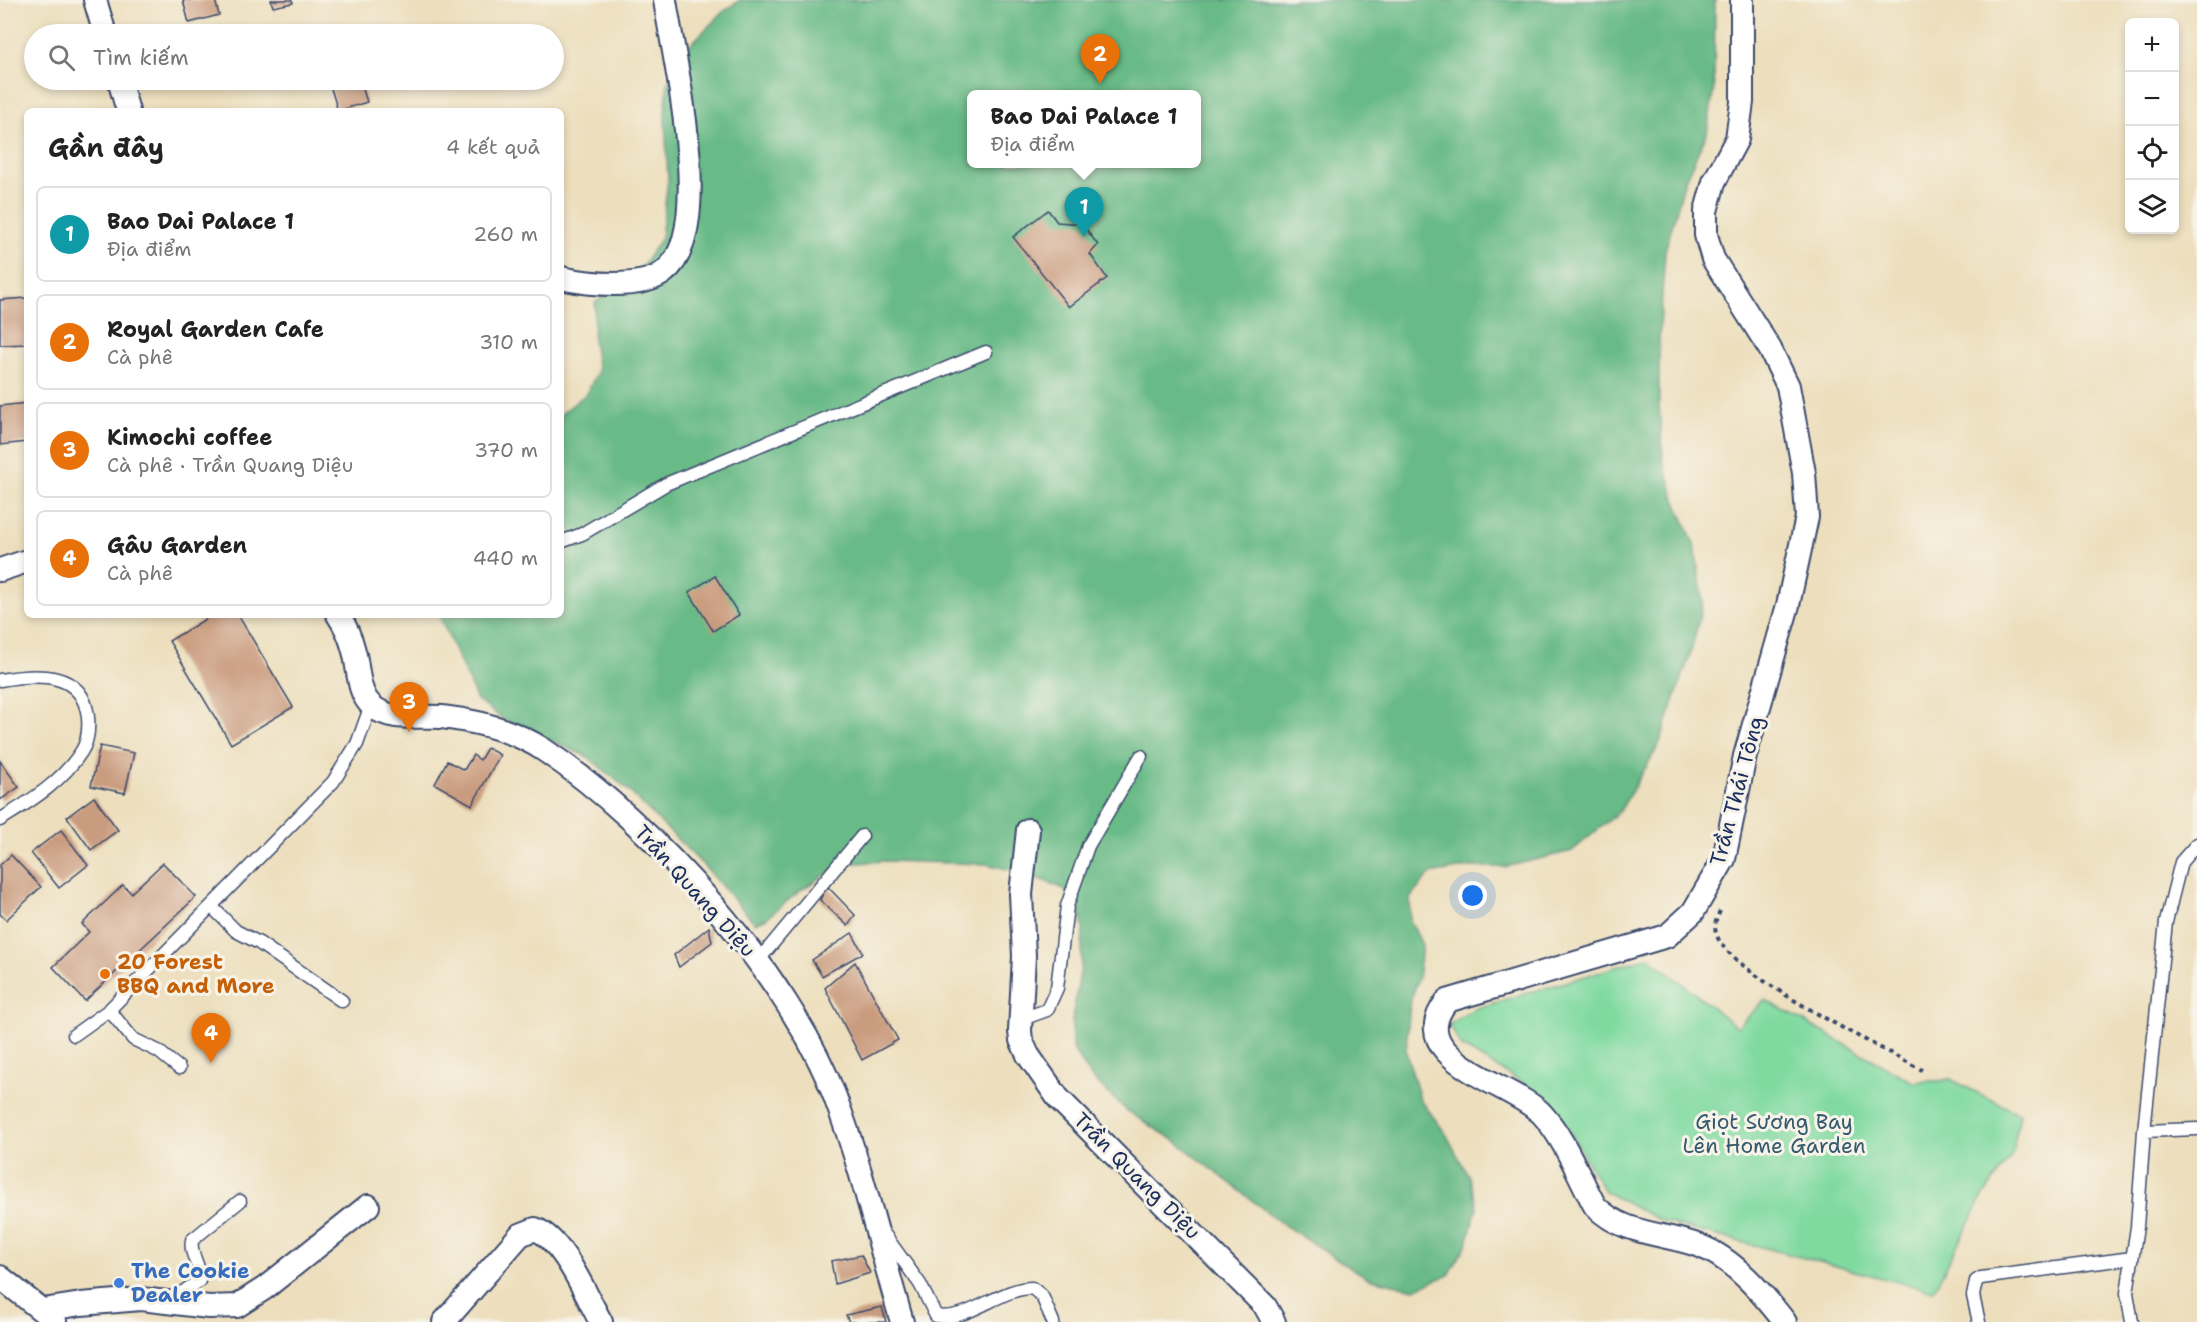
<!DOCTYPE html>
<html lang="vi">
<meta charset="utf-8">
<style>
body{margin:0;font-family:"Shantell Sans",sans-serif;background:#f6f6f6;color:#222}
.controls{position:absolute;right:18px;top:18px;display:grid;overflow:hidden;border-radius:9px;box-shadow:0 3px 9px #0003}
.controls button{width:54px;height:54px;display:grid;place-items:center;padding:0;border:0;border-bottom:2px solid #e0e0e0;background:#fff;color:#222;font:30px sans-serif}
.you{position:absolute;left:1473px;top:896px;width:21px;height:21px;margin:-15px;border:4px solid #fff;border-radius:50%;background:#1a73e8;box-shadow:0 0 0 9px #1a73e833}
.badge{display:grid;place-items:center;width:39px;height:39px;border-radius:50%;background:#111827;color:#fff;font-size:20px;font-weight:700}
.pin{position:absolute;translate:-50% -50px;filter:drop-shadow(0 2px 3px #0008)}
.pin::after{content:'';position:absolute;top:32px;width:21px;height:18px;background:inherit;clip-path:polygon(0 0,100% 0,50% 100%)}
.popup{position:absolute;left:967px;top:90px;width:234px;height:78px;box-sizing:border-box;display:grid;place-content:center;border-radius:9px;background:#fff;filter:drop-shadow(0 2px 4px #0005);font-size:20px;white-space:nowrap;color:#767676}
.popup b{font-size:22px;color:#222}
.popup::after{content:'';position:absolute;left:50%;top:100%;margin-left:-12px;border:12px solid transparent;border-top-color:#fff}
.list{margin:0;padding:0;list-style:none}
h2{display:flex;justify-content:space-between;align-items:center;height:78px;margin:0;padding:0 24px;font-size:26px}
h2 small{font-size:20px;font-weight:400;color:#767676}
.list li{display:grid;grid-template-columns:39px 1fr auto;gap:18px;align-items:center;box-sizing:border-box;height:96px;margin:0 12px 12px;padding:0 12px;border:2px solid #e0e0e0;border-radius:9px}
.list b{display:block;font-size:22px;white-space:nowrap}
.list p{margin:0;font-size:20px;white-space:nowrap;color:#767676}
.list em{font-size:20px;font-style:normal;color:#767676}
.icon{flex:none;width:33px;height:33px;fill:none;stroke:currentColor;stroke-width:2;stroke-linecap:round;stroke-linejoin:round}
.map{position:relative;flex:none;width:2197px;height:1322px;overflow:hidden}
.search{position:absolute;background:#fff;box-shadow:0 3px 9px #0003;left:24px;top:24px;width:540px;height:66px;display:flex;align-items:center;gap:15px;box-sizing:border-box;padding:0 21px;border-radius:33px;color:#767676;font-size:22px}
.panel{position:absolute;background:#fff;box-shadow:0 3px 9px #0003;left:24px;top:108px;width:540px;height:510px;border-radius:9px}
.map>svg:first-child{display:block}
.green{fill:#80daa0;stroke:#4e847f;stroke-width:1.5}
.forest{fill:#68ba86;stroke:#427472;stroke-width:1.5;fill-rule:evenodd}
.building{fill:#ca9c7f}
.lines{fill:none;stroke-linecap:round;stroke-linejoin:round}
.service-casing{stroke:#3a496c;stroke-width:15}
.minor-casing{stroke:#3a496c;stroke-width:26}
.path{stroke:#3a496c;stroke-width:4;stroke-dasharray:4.5 4.5;stroke-linecap:butt}
.service{stroke:#fff;stroke-width:12}
.minor{stroke:#fff;stroke-width:22}
.food-dot{fill:#e8710a;stroke:#f7f3e8;stroke-width:2}
.shop-dot{fill:#3f7fe0;stroke:#f7f3e8;stroke-width:2}
.labels{text-anchor:middle;stroke-width:6;stroke-linejoin:round;paint-order:stroke}
.street-label{font-size:21px;fill:#1b2f5e;stroke:#f7f3e8}
.food-label{font-size:21px;font-weight:bold;fill:#c56008;stroke:#f7f3e8;text-anchor:start}
.park-label{font-size:21px;fill:#345a6e;stroke:#f7f3e8}
.shop-label{font-size:21px;font-weight:bold;fill:#366cbe;stroke:#f7f3e8;text-anchor:start}
</style>
<div class="map">
<svg width="2197" height="1322" viewBox="0 0 2197 1322">
<rect width="100%" height="100%" fill="#f7f3e8"/>
<filter id="ink" filterUnits="userSpaceOnUse"><feTurbulence type="fractalNoise" baseFrequency=".0167" numOctaves="2"/><feDisplacementMap in="SourceGraphic" scale="12" xChannelSelector="R" yChannelSelector="G"/><feConvolveMatrix kernelMatrix="1 2 1 2 8 2 1 2 1" color-interpolation-filters="sRGB"/></filter>
<filter id="wash" filterUnits="userSpaceOnUse"><feTurbulence type="fractalNoise" baseFrequency=".008" numOctaves="4" result="noise"/><feDisplacementMap in="SourceGraphic" scale="24" xChannelSelector="R" yChannelSelector="G"/><feGaussianBlur stdDeviation="1.35" result="paint"/><feColorMatrix in="noise" values="0 0 0 0 0 0 0 0 0 0 0 0 0 0 0 0 0 1.4 0 .05"/><feComposite in="paint" operator="in"/></filter>
<g filter="url(#wash)">
<rect width="100%" height="100%" fill="#eddfbd"/>
<path class="green" d="M 1649,957 L 1737,1027 L 1765,1000 L 1913,1082 L 1952,1080 L 2020,1114 L 2012,1155 L 1984,1195 L 1933,1291 L 1663,1222 L 1604,1191 L 1552,1100 L 1462,1047 L 1449,1024 L 1474,1009 Z"/>
<path class="forest" d="M 740,0 L 1715,0 L 1714,88 L 1707,133 L 1685,180 L 1665,251 L 1659,343 L 1659,404 L 1663,459 L 1675,499 L 1695,546 L 1703,603 L 1691,652 L 1659,745 L 1620,811 L 1572,851 L 1505,867 L 1469,867 L 1430,874 L 1410,898 L 1410,920 L 1422,945 L 1418,979 L 1410,1002 L 1406,1052 L 1420,1099 L 1446,1134 L 1469,1177 L 1477,1207 L 1467,1244 L 1449,1275 L 1414,1289 L 1368,1278 L 1329,1254 L 1281,1223 L 1177,1142 L 1127,1111 L 1091,1077 L 1072,1047 L 1072,1019 L 1081,968 L 1083,929 L 1079,905 L 1062,888 L 1024,873 L 986,864 L 885,861 L 842,864 L 801,890 L 765,919 L 755,923 L 702,864 L 629,791 L 588,757 L 503,719 L 477,700 L 439,615 L 561,615 L 561,414 L 586,394 L 598,371 L 593,340 L 595,303 L 642,267 L 661,238 L 668,179 L 665,114 L 668,82 L 683,52 L 723,12 ZM 972,94 L 1196,94 L 1196,164 L 972,164 Z"/>
<g id="blocks">
<path class="building" d="M 183,0 L 215,0 L 219,15 L 189,23 Z
M 271,0 L 292,0 L 293,3 L 273,7 Z
M 339,80 L 360,80 L 367,102 L 338,111 L 329,82 Z
M 1048,210 L 1057,222 L 1082,224 L 1098,245 L 1090,254 L 1107,278 L 1069,307 L 1013,237 Z
M 27,298 L 27,344 L 0,345 L 0,300 Z
M 27,403 L 27,442 L 0,445 L 0,406 Z
M 715,576 L 739,615 L 713,631 L 689,592 Z
M 212,615 L 238,615 L 293,707 L 231,744 L 169,641 Z
M 100,746 L 134,753 L 125,793 L 91,786 Z
M 487,748 L 500,755 L 472,805 L 435,784 L 447,761 L 464,770 L 473,755 L 480,760 Z
M 0,761 L 19,787 L 0,800 Z
M 94,797 L 118,830 L 91,850 L 67,817 Z
M 61,830 L 88,865 L 59,888 L 31,853 Z
M 11,855 L 41,887 L 6,920 L 0,914 L 0,865 Z
M 163,863 L 196,897 L 85,1001 L 53,967 L 89,932 L 82,924 L 123,885 L 131,893 Z
M 827,886 L 855,915 L 848,926 L 820,900 Z
M 709,927 L 712,942 L 679,967 L 674,955 Z
M 852,933 L 863,953 L 822,976 L 812,960 Z
M 855,962 L 898,1040 L 862,1060 L 825,988 Z
M 861,1255 L 870,1273 L 835,1284 L 831,1261 Z
M 882,1307 L 886,1322 L 849,1322 L 846,1315 Z"/>
</g>
</g>
<g filter="url(#ink)">
<use href="#blocks" fill-opacity="0" stroke="#3a496c" stroke-width="1.5"/>
<g class="lines">
<defs>
<path id="service" d="M 561,542 L 582,534 L 666,484 L 986,352
M 0,680 C 36,674 83,670 88,717 C 89,729 88,742 81,752 C 61,783 30,801 0,820
M 211,906 L 236,931 L 259,943 L 342,1001
M 758,961 L 862,836
M 109,1010 L 133,1039 L 158,1051 L 179,1068
M 1022,1019 L 1047,1010 L 1057,988 L 1067,906 L 1088,846 L 1141,756
M 74,1035 L 109,1010 L 333,782 L 357,744 L 371,705
M 2144,1131 L 2197,1129
M 882,1231 L 920,1284 L 936,1316 C 969,1322 999,1288 1032,1288 L 1042,1296 L 1053,1322
M 170,1301 L 199,1281 C 202,1265 189,1256 192,1240 L 240,1201
M 1979,1322 L 1973,1296 L 1976,1281 L 1981,1278 L 2132,1258
M 2132,1322 L 2127,1293 L 2137,1227 L 2144,1131 L 2166,922 L 2181,862 L 2197,844"/>
<path id="minor" d="M 95,0 L 105,34
M 1742,0 L 1742,102 L 1737,139 L 1714,182 L 1706,211 L 1706,235 L 1713,259 L 1770,349 L 1788,386 L 1804,473 L 1807,517 L 1788,605 L 1745,756 L 1724,859 L 1693,912 L 1667,936 L 1447,1001 C 1400,1059 1514,1084 1542,1114 C 1565,1139 1579,1177 1595,1206 C 1623,1235 1664,1233 1700,1246 C 1734,1259 1763,1294 1785,1322
M 119,80 L 128,111
M 561,278 C 588,284 641,290 664,272 C 717,232 673,57 665,0
M 0,570 L 27,561
M 338,615 C 345,625 351,639 354,651 C 359,668 357,693 372,706 C 390,722 420,715 442,717 C 477,721 514,730 544,750 C 653,823 788,973 835,1097 C 863,1171 880,1247 902,1322
M 1028,830 L 1021,894 L 1024,956 L 1020,1031 L 1021,1040 L 1028,1055 L 1058,1098 L 1265,1306 L 1274,1322
M 0,1277 L 55,1321
M 43,1310 L 81,1304 L 141,1299 L 209,1307 L 237,1306 L 265,1288 L 368,1206
M 444,1322 L 520,1235 L 535,1229 C 564,1240 586,1296 601,1322"/>
</defs>
<use href="#service" class="service-casing"/>
<use href="#minor" class="minor-casing"/>
<path class="path" d="M 1720,911 C 1716,920 1713,926 1717,936 C 1734,977 1879,1046 1922,1070"/>
<use href="#service" class="service"/>
<use href="#minor" class="minor"/>
</g>
</g>
<circle class="food-dot" cx="105" cy="974" r="6"/>
<circle class="shop-dot" cx="119" cy="1283" r="6"/>
<g class="labels">
<g class="street-label">
<text transform="translate(1737 791) rotate(-75)" y="7">Trần Thái Tông</text>
<text transform="translate(695 891) rotate(48)" y="7">Trần Quang Diệu</text>
<text transform="translate(1137 1176) rotate(45)" y="7">Trần Quang Diệu</text>
</g>
<g class="food-label">
<text x="117" y="969">20 Forest<tspan x="117" dy="24">BBQ and More</tspan></text>
</g>
<g class="park-label">
<text x="1774" y="1129">Giọt Sương Bay<tspan x="1774" dy="24">Lên Home Garden</tspan></text>
</g>
<g class="shop-label">
<text x="131" y="1278">The Cookie<tspan x="131" dy="24">Dealer</tspan></text>
</g>
</g>
</svg>
<div class="controls">
<button>+</button>
<button>−</button>
<button><svg class="icon" aria-label="locate" viewBox="0 0 24 24"><circle cx="12" cy="12" r="6"/><path d="M12 2v4M12 18v4M2 12h4M18 12h4"/></svg></button>
<button><svg class="icon" aria-label="layers" viewBox="0 0 24 24"><path d="M12 4l9 5-9 5-9-5zM3 14l9 5 9-5"/></svg></button>
</div>
<div class="you"></div>
<div class="pin badge" style="left:1084px;top:237px;background:#0f9aa8">1</div>
<div class="popup"><b>Bao Dai Palace 1</b>Địa điểm</div>
<div class="pin badge" style="left:1100px;top:84px;background:#e8710a">2</div>
<div class="pin badge" style="left:409px;top:732px;background:#e8710a">3</div>
<div class="pin badge" style="left:211px;top:1063px;background:#e8710a">4</div>
<div class="search"><svg class="icon" aria-label="search" viewBox="0 0 24 24"><circle cx="10" cy="10" r="6"/><path d="M15 15l6 6"/></svg>Tìm kiếm</div>
<section class="panel">
<h2>Gần đây<small>4 kết quả</small></h2>
<ul class="list">
<li><span class="badge" style="background:#0f9aa8">1</span><div><b>Bao Dai Palace 1</b><p>Địa điểm</p></div><em>260 m</em></li>
<li><span class="badge" style="background:#e8710a">2</span><div><b>Royal Garden Cafe</b><p>Cà phê</p></div><em>310 m</em></li>
<li><span class="badge" style="background:#e8710a">3</span><div><b>Kimochi coffee</b><p>Cà phê · Trần Quang Diệu</p></div><em>370 m</em></li>
<li><span class="badge" style="background:#e8710a">4</span><div><b>Gâu Garden</b><p>Cà phê</p></div><em>440 m</em></li>
</ul>
</section>
</div>
